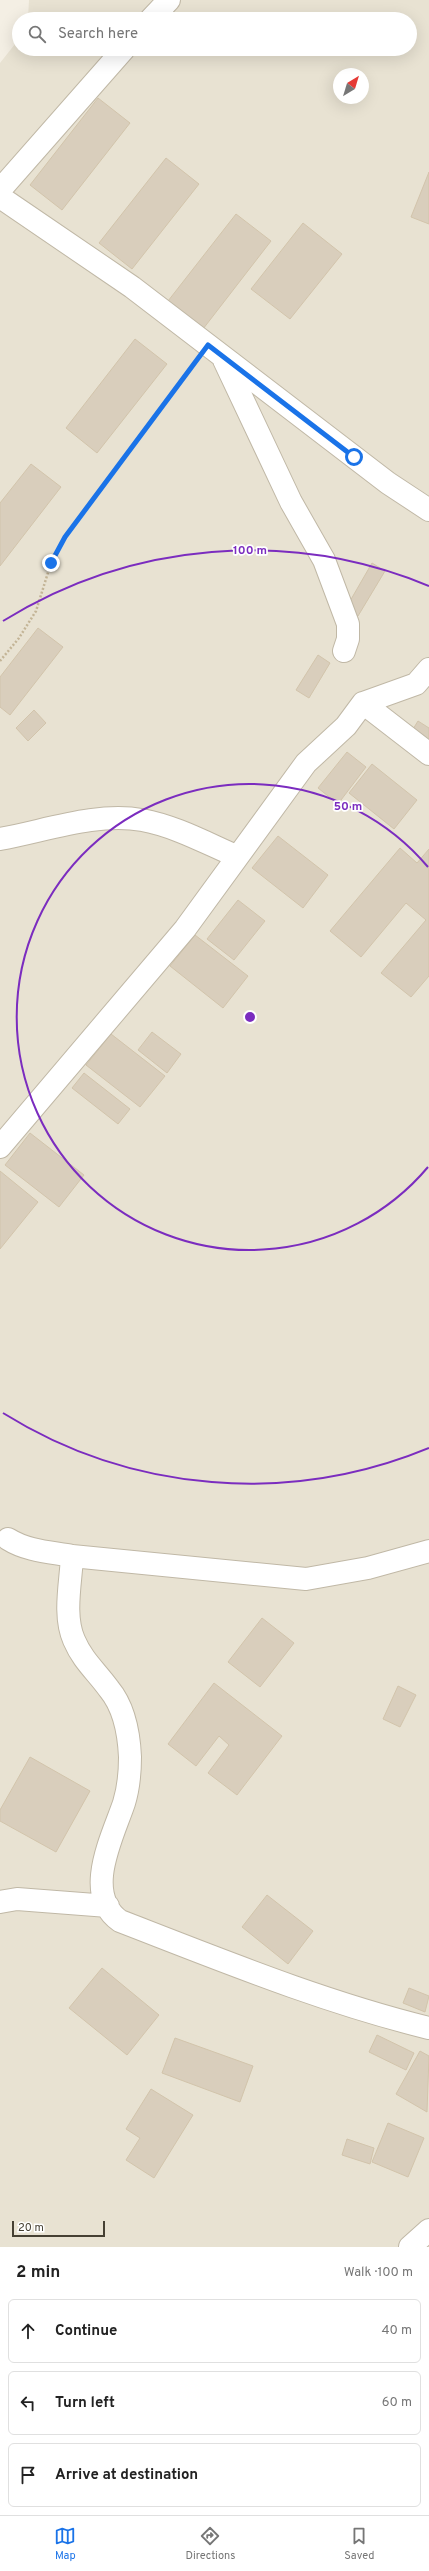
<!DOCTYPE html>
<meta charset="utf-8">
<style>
body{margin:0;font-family:Overpass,sans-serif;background:#f2f2f2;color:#222}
.compass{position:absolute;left:333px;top:68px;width:36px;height:36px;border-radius:50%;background:#fff;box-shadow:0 4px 16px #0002;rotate:38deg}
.scale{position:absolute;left:12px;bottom:10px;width:93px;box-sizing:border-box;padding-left:4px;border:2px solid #464033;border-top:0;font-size:11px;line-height:14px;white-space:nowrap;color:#464033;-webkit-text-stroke:3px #fff;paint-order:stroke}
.stop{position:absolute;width:12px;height:12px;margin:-9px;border:3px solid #1a73e8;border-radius:50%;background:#fff}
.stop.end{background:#1a73e8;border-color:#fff;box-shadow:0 1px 4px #0008}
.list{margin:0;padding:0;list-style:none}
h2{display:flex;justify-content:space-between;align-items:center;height:52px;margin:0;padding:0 16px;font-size:17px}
h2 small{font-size:13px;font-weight:400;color:#767676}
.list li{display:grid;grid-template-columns:26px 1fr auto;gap:12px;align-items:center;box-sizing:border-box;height:64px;margin:0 8px 8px;padding:0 8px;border:1px solid #e0e0e0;border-radius:6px}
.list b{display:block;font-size:15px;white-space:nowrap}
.list em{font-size:13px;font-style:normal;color:#767676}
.icon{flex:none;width:22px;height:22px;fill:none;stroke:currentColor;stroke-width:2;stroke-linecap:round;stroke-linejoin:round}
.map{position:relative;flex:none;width:429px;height:2247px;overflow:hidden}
.search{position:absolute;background:#fff;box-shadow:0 4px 16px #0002;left:12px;right:12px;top:12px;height:44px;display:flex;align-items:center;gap:10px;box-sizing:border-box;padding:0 14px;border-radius:22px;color:#767676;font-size:15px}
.sheet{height:268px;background:#fff}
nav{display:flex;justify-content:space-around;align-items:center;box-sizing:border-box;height:56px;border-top:1px solid #e0e0e0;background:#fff;font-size:11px;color:#767676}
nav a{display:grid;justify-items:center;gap:2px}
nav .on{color:#1a73e8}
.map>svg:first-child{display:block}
.residential{fill:#e8e2d2;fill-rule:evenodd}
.building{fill:#d9cebc;stroke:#d2c4ab}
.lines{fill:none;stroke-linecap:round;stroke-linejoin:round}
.minor-casing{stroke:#c0b8a6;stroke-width:24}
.path{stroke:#c3b496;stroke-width:2.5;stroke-dasharray:2 2;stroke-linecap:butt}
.minor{stroke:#fff;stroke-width:22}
.route{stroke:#1a73e8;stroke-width:5}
.ring{fill:none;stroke:#7b2cbf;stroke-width:2}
.centre{fill:#7b2cbf;stroke:#fff;stroke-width:2}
.ring-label{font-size:12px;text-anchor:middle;font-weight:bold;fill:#7b2cbf;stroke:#fff;stroke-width:3.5;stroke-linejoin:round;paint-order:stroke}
</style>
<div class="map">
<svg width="429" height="2247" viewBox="0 0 429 2247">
<rect width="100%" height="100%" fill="#f4efe4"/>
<path class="residential" d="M 29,0 L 429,0 L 429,2247 L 0,2247 L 0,63 L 19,39 L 19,49 L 410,49 L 410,19 L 28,19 ZM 339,74 L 363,74 L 363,98 L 339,98 Z"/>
<path class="building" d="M 98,98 L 130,123 L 62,210 L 30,185 Z
M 166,158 L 199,184 L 132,269 L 99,243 Z
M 429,172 L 429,224 L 411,217 Z
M 236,214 L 271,241 L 203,329 L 168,301 Z
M 303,223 L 342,254 L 290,319 L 251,289 Z
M 135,339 L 167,364 L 97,453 L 66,428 Z
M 31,464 L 61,487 L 0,566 L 0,503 Z
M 372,563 L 385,571 L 358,616 L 346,608 Z
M 38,628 L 63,647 L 10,715 L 0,707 L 0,677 Z
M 318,655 L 330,663 L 309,698 L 296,690 Z
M 34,710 L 46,723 L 28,741 L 16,728 Z
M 418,721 L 429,728 L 429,745 L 410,734 Z
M 347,752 L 366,767 L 338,804 L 318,788 Z
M 372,764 L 417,800 L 394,829 L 349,793 Z
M 278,836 L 328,875 L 303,908 L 252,868 Z
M 400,848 L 417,863 L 429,849 L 429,976 L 411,997 L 381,973 L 426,920 L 406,903 L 361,957 L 330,931 Z
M 238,900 L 265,921 L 234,960 L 207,939 Z
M 195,935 L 248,976 L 223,1008 L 170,966 Z
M 152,1032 L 181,1054 L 167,1073 L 138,1050 Z
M 111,1034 L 165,1076 L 140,1107 L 86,1065 Z
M 84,1073 L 130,1109 L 118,1124 L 72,1088 Z
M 30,1133 L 84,1175 L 59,1207 L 5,1165 Z
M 0,1171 L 38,1202 L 0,1249 Z
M 262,1618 L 294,1643 L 260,1687 L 228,1662 Z
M 214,1683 L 282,1736 L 237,1795 L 208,1773 L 229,1745 L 219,1736 L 196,1766 L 168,1744 Z
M 398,1686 L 416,1695 L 400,1727 L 383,1719 Z
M 30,1757 L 90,1791 L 56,1852 L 0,1821 L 0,1810 Z
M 267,1895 L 313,1931 L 288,1964 L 242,1927 Z
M 102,1968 L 159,2015 L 127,2055 L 69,2008 Z
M 409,1988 L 429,1996 L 425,2012 L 403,2003 Z
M 377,2035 L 414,2053 L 406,2070 L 369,2052 Z
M 175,2038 L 253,2066 L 240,2102 L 162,2073 Z
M 420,2051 L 429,2056 L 427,2112 L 396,2094 Z
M 151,2089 L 193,2115 L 154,2178 L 126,2160 L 140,2138 L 126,2129 Z
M 388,2123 L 424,2138 L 408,2177 L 372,2162 Z
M 347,2139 L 374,2148 L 370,2164 L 342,2155 Z"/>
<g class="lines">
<defs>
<path id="minor" d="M 151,19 L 169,0
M 0,190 L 124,49
M 0,197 L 132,287 L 388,483 L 429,510
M 224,360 L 291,502 L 324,560 L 348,624 L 348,639 L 344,651
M 363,703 L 429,754
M 0,839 C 45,831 96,812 142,820 C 175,826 206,843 236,856
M 0,1147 L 185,929 L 306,763 L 346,726 L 363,703 L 416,684 L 429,669
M 8,1539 C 27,1551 50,1552 72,1556 L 306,1579 L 368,1568 L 429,1551
M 72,1556 C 71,1582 63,1615 74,1640 C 83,1661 96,1671 109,1689 C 124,1707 129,1734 130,1757 C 130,1771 128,1790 124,1803 C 113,1836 82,1894 120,1921 C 221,1960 323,2002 429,2028
M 0,1902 L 17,1899 L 108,1906
M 410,2247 L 429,2230"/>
</defs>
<use href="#minor" class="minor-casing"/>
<path class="path" d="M 0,661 L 19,638 L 36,611 L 51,563 L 65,537 L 192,367"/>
<use href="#minor" class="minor"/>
</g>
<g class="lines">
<path class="route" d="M 51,563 L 65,537 L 208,345 L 354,457"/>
</g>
<g class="ring">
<path d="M428 1167A233 233 0 1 1 428 867"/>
<path d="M429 1448A467 467 0 0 1 3 1413M3 621A467 467 0 0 1 429 586"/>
</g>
<circle cx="250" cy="1017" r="6" class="centre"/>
<g class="ring-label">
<text x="250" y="554">100 m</text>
<text x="348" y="810">50 m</text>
</g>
</svg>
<svg class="compass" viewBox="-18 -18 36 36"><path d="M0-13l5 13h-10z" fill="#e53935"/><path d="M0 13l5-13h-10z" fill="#767676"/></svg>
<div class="scale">20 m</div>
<div class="stop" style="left:354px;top:457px"></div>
<div class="stop end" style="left:51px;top:563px"></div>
<div class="search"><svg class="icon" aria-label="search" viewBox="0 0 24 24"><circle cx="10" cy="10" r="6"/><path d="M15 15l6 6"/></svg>Search here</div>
</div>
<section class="sheet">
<h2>2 min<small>Walk · 100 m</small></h2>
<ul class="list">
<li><svg class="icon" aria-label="ahead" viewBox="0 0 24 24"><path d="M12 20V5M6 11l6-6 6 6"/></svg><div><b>Continue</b></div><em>40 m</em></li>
<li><svg class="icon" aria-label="left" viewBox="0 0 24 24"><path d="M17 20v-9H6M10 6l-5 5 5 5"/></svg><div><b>Turn left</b></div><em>60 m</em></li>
<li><svg class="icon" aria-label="arrive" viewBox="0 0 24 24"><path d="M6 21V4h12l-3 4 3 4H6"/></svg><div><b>Arrive at destination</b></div></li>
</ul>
</section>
<nav>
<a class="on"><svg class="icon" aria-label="map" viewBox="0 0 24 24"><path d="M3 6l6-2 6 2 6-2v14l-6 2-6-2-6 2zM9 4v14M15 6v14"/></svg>Map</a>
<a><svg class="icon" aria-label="directions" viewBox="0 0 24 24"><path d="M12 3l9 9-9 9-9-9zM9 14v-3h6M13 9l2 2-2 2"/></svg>Directions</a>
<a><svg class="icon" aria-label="saved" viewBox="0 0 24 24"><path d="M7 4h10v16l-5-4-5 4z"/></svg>Saved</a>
</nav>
